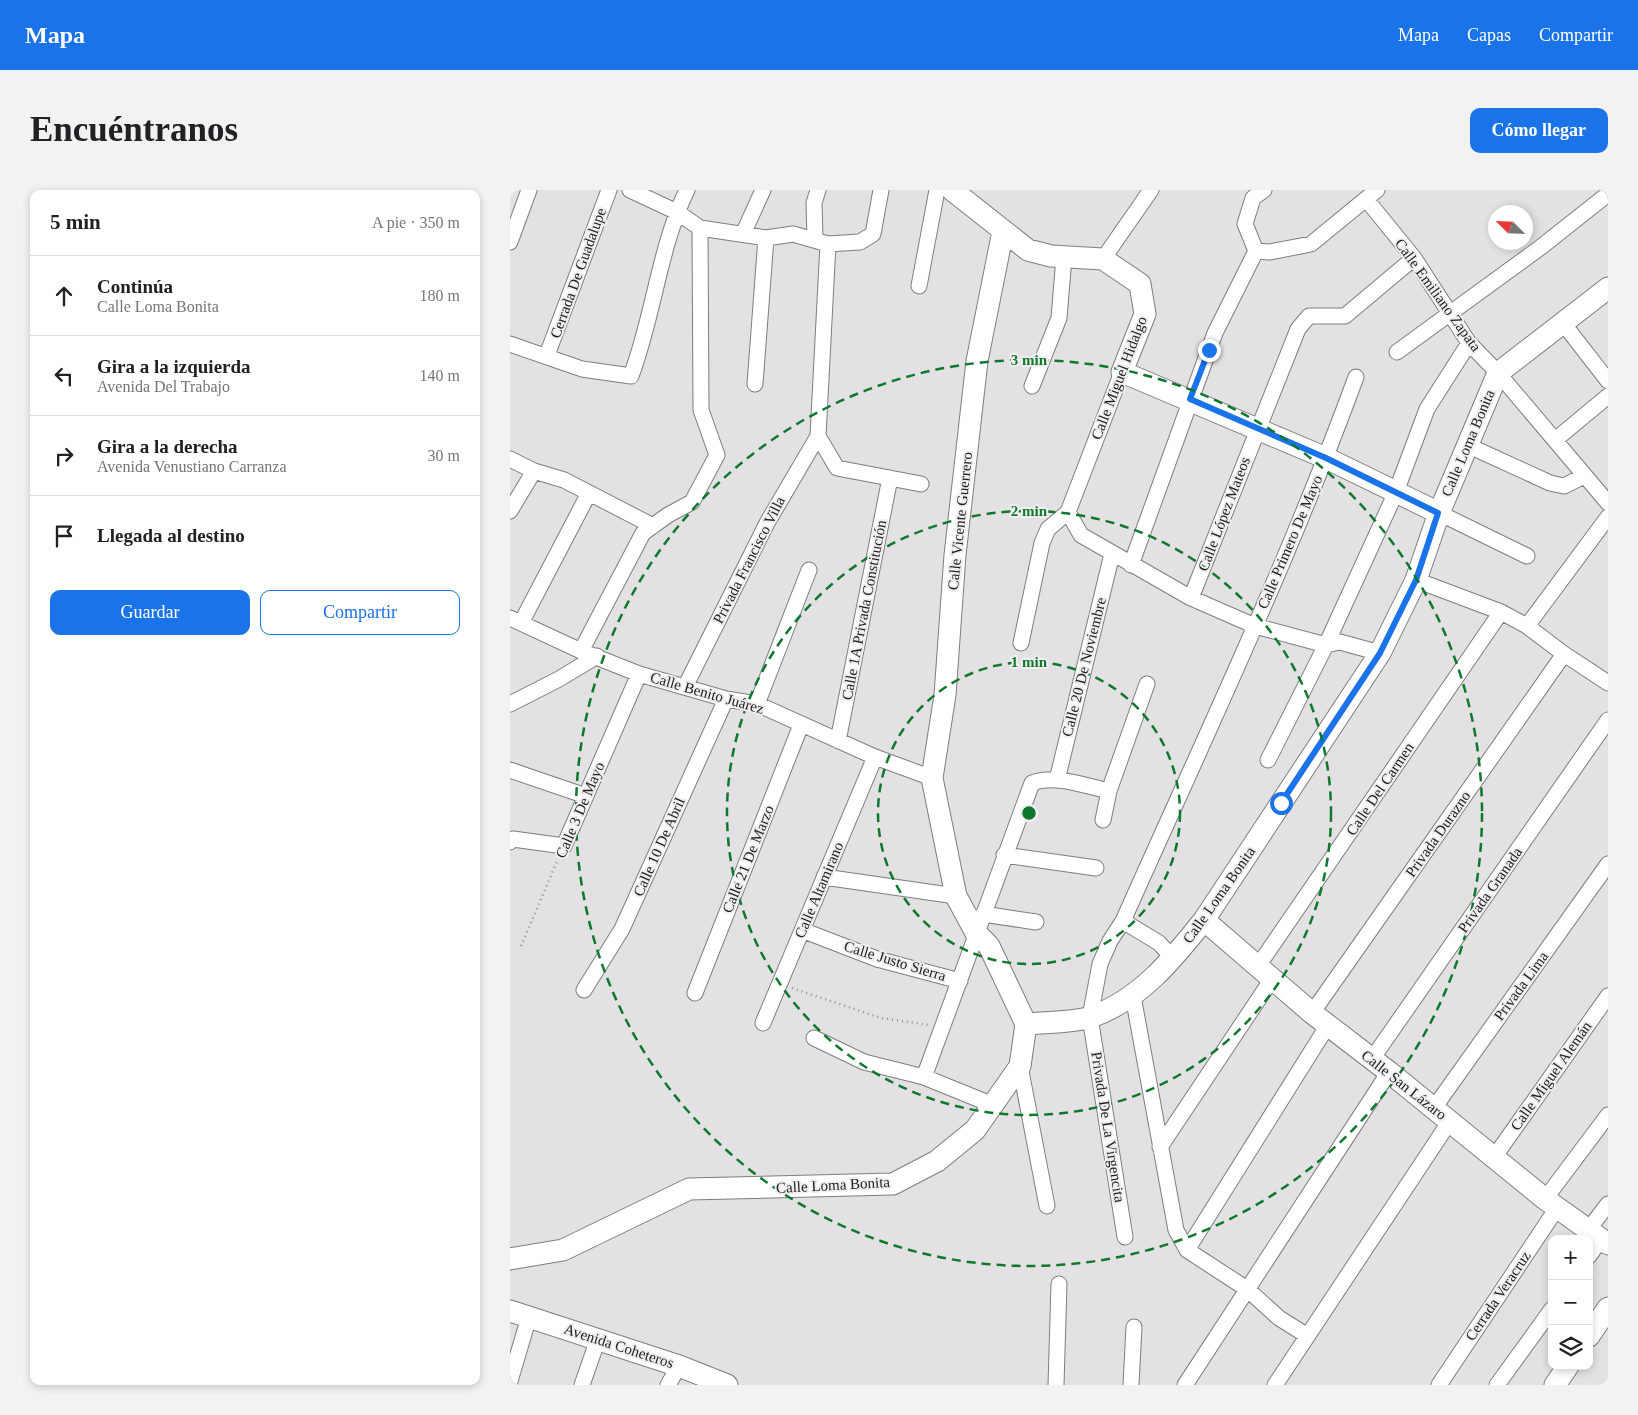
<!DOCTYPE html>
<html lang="es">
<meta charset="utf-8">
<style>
body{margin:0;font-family:Georgia,serif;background:#f2f2f2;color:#202124}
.controls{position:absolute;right:15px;bottom:15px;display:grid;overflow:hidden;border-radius:10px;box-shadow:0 2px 8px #0003}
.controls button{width:45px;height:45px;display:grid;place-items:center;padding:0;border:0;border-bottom:1px solid #e0e0e0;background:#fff;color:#202124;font:25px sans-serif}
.compass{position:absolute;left:978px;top:15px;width:45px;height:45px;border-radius:50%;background:#fff;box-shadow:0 2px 8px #0003;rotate:294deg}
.stop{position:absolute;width:15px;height:15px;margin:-11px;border:4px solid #1a73e8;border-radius:50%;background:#fff}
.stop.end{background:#1a73e8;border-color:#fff;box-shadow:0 1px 5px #0008}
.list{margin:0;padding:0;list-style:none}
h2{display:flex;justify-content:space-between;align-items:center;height:65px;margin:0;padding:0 20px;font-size:21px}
h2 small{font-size:16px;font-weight:400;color:#757577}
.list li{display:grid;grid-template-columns:32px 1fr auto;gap:15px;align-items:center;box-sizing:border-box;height:80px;padding:0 20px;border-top:1px solid #e0e0e0}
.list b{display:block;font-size:19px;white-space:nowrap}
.list p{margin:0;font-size:16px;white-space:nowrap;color:#757577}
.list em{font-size:16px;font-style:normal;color:#757577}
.actions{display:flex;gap:10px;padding:15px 20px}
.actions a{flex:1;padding:11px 0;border:1px solid #1a73e8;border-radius:10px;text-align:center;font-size:18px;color:#1a73e8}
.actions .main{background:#1a73e8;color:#fff}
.icon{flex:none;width:28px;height:28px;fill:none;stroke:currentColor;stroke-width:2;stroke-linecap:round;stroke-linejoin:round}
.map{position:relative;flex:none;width:1098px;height:1195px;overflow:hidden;border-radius:10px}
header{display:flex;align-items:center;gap:30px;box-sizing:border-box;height:70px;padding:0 25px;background:#1a73e8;color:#fff}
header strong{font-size:24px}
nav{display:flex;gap:28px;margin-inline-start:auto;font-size:18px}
.intro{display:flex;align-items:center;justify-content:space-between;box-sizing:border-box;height:120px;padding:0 30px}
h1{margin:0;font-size:35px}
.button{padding:12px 22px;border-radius:10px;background:#1a73e8;color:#fff;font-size:18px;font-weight:700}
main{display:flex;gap:30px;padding:0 30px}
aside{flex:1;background:#fff;border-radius:10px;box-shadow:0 2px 8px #0003}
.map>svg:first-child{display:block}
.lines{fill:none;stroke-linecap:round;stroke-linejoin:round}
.street-casing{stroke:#7f7d7f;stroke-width:17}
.secondary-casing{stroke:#7f7d7f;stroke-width:23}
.path{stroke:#919091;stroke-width:2.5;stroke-dasharray:1 4;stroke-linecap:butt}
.street{stroke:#fff;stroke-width:15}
.secondary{stroke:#fff;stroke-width:21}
.route{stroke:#1a73e8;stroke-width:6}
.ring{fill:none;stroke:#0e792d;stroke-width:2.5;stroke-dasharray:9 6}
.labels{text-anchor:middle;stroke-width:4;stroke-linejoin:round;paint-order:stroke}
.street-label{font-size:15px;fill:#222122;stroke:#f1eef1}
.centre{fill:#0e792d;stroke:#f1eef1;stroke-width:2.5}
.ring-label{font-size:15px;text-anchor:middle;font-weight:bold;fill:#0e792d;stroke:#f1eef1;stroke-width:4;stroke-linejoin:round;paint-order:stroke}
</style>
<header>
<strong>Mapa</strong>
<nav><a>Mapa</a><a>Capas</a><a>Compartir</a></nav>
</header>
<div class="intro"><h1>Encuéntranos</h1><a class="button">Cómo llegar</a></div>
<main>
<aside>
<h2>5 min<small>A pie · 350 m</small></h2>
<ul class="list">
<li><svg class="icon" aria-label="ahead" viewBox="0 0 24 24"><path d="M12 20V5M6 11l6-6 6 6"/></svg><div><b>Continúa</b><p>Calle Loma Bonita</p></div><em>180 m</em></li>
<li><svg class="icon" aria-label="left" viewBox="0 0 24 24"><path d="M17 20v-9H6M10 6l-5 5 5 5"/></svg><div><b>Gira a la izquierda</b><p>Avenida Del Trabajo</p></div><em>140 m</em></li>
<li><svg class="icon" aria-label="right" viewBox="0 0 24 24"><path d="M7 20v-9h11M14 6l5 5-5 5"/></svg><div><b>Gira a la derecha</b><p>Avenida Venustiano Carranza</p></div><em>30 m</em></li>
<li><svg class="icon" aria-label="arrive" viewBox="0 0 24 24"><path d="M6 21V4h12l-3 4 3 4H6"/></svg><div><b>Llegada al destino</b></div></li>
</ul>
<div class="actions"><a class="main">Guardar</a><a>Compartir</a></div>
</aside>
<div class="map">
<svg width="1098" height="1195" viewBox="0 0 1098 1195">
<rect width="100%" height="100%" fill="#e3e1e3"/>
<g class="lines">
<defs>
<path id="street" d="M 120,0 L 167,22 L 190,38 L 256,48 L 283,44 L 318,54 L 308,246 L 327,278 L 411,294
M 856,9 L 904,68 L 959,153 L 988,183 L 1098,313
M 233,44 L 253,0
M 305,49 L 304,13 L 308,0
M 0,52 L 19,0
M 318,54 L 350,52 L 363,44 L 371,0
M 746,61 L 760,62 L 801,54 L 867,0
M 593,69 L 641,0
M 409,96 L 427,0
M 1053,133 L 1098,191
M 0,154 L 72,179 L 121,186 C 144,125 149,58 177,0
M 887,162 L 1031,57 L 1098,4
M 37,165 L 99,0
M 245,194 L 256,48
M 522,196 L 549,128 L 554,67
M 1045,250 L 1098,206
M 957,255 L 1040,293 L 1054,296 L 1074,286
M 0,269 L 24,281 L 54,290 L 143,336
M 0,321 L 24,281
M 558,322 L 571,345 L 681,408 L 745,436 L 816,455 L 830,452 L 870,463
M 558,322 L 612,182
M 929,323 L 1017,366
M 621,375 L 705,143 L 746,61 L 735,34 L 743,8 L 754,0
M 906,390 L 991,422 L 1017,436 L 1054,464 L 1098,493
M 681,408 L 788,139 L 799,126 L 835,126 L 904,68
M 0,428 L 71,461 L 129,484 L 216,509 L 247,514 L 365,567 L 422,588
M 11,433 L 79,303
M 1017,436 L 1098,327
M 511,453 L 532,353 L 538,339 L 558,322
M 71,461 L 133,343 L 158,325 L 182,312 L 207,265 L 191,220 L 190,38
M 175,497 L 257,333 L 308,246
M 0,514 L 49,489 L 87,466
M 247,514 L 299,380
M 328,551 L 380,288
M 758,570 L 816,455 L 886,302 L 917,219 L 959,153
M 0,580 L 76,606
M 547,590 L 602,364
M 593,630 L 599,601 L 637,494
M 0,652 L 3,649 L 54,656 L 129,484
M 494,665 L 586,678
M 314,687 L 446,706
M 473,724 L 526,732
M 613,731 L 649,753 L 663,768
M 292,740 L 367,769 L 450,791
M 748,776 L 991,422
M 74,800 L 112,739 L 216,509
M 185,803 L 291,535
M 623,806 L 666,1040 L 677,1060 L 737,1099 L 769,1128 L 796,1145
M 802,823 L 1054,464
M 253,833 L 365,567
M 304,848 L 354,872 L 414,887 L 483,915
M 862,869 L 1098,530
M 510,876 L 537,1016
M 414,887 L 522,593 C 545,584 576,596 599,601
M 924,918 L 1098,674
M 650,957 L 762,789
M 985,966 L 1098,806
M 1035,1009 L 1098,925
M 1078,1040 L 1098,1014
M 615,1047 L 580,827 L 590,774 L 600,751 L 613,731 C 693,551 778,373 846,187
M 677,1060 L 818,835
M 1079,1066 L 1091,1049
M 0,1191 L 19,1127
M 72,1195 L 88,1149
M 158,1195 L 169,1176
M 546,1195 L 549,1094
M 621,1195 L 624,1137
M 675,1195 L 879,882
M 765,1195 L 940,931
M 929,1195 L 1047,1018
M 987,1195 L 1042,1119"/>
<path id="secondary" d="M 442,0 L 518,60 L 541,66 L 593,69 L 630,94 L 635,124 L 612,182 L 816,268 L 929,323
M 493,41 L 467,171 L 445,365 L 435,505 L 422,588 L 446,706 L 466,743 L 479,756 L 516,834
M 694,730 L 802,823 L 879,882 L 1035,1009 L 1098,1054
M 516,834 C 536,832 562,833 581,827 C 630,810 663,769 694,730 L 870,463 L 906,390 L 929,323 L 988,183 L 1098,98
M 0,1069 L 53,1060 L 179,999 L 383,994 L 427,971 L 465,940 L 510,876 L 516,834
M 0,1121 L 169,1176 L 217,1195
M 1079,1146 L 1098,1118
M 1045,1195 L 1058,1176"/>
</defs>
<use href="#street" class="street-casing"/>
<use href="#secondary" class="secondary-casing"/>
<path class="path" d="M 11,756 L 48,669
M 282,798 L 371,828 L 419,835"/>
<use href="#street" class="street"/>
<use href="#secondary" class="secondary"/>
</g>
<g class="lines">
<path class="route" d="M 699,160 L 680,209 L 816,268 L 928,323 L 906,390 L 870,463 L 771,613"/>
</g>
<g class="ring">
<circle cx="519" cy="623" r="151"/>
<circle cx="519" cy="623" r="302"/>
<circle cx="519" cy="623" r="453"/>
</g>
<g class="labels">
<g class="street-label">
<text transform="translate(68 83) rotate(-70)" y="5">Cerrada De Guadalupe</text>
<text transform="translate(928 105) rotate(54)" y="5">Calle Emiliano Zapata</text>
<text transform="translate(609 188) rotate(-69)" y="5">Calle Miguel Hidalgo</text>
<text transform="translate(958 253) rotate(-67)" y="5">Calle Loma Bonita</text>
<text transform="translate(714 324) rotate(-69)" y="5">Calle López Mateos</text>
<text transform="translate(450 331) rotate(-84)" y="5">Calle Vicente Guerrero</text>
<text transform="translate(780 352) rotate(-67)" y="5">Calle Primero De Mayo</text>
<text transform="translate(239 370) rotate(-63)" y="5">Privada Francisco Villa</text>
<text transform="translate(354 420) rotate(-79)" y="5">Calle 1A Privada Constitución</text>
<text transform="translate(574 477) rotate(-76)" y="5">Calle 20 De Noviembre</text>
<text transform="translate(197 503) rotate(16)" y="5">Calle Benito Juárez</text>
<text transform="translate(870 599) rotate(-56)" y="5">Calle Del Carmen</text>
<text transform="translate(70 620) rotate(-67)" y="5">Calle 3 De Mayo</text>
<text transform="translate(928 644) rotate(-55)" y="5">Privada Durazno</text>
<text transform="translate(149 657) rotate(-66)" y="5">Calle 10 De Abril</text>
<text transform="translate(238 669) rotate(-68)" y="5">Calle 21 De Marzo</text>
<text transform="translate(309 700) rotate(-67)" y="5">Calle Altamirano</text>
<text transform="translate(980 700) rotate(-55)" y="5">Privada Granada</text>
<text transform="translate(709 705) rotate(-55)" y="5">Calle Loma Bonita</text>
<text transform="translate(385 771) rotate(17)" y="5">Calle Justo Sierra</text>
<text transform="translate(1011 796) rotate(-54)" y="5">Privada Lima</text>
<text transform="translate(1041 886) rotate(-55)" y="5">Calle Miguel Alemán</text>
<text transform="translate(894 895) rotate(38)" y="5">Calle San Lázaro</text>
<text transform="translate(598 937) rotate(81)" y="5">Privada De La Virgencita</text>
<text transform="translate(323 995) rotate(-3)" y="5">Calle Loma Bonita</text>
<text transform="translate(988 1106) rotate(-56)" y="5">Cerrada Veracruz</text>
<text transform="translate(109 1156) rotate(18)" y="5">Avenida Coheteros</text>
</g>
</g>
<circle cx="519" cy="623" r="8" class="centre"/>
<g class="ring-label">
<text x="519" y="175">3 min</text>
<text x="519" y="326">2 min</text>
<text x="519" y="477">1 min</text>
</g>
</svg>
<div class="controls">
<button>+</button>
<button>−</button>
<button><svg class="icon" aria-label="layers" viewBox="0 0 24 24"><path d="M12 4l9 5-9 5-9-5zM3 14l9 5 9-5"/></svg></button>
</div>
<svg class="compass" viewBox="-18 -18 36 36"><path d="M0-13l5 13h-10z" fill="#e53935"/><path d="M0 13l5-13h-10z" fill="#757577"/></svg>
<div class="stop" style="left:771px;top:613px"></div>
<div class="stop end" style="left:699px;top:160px"></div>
</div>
</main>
